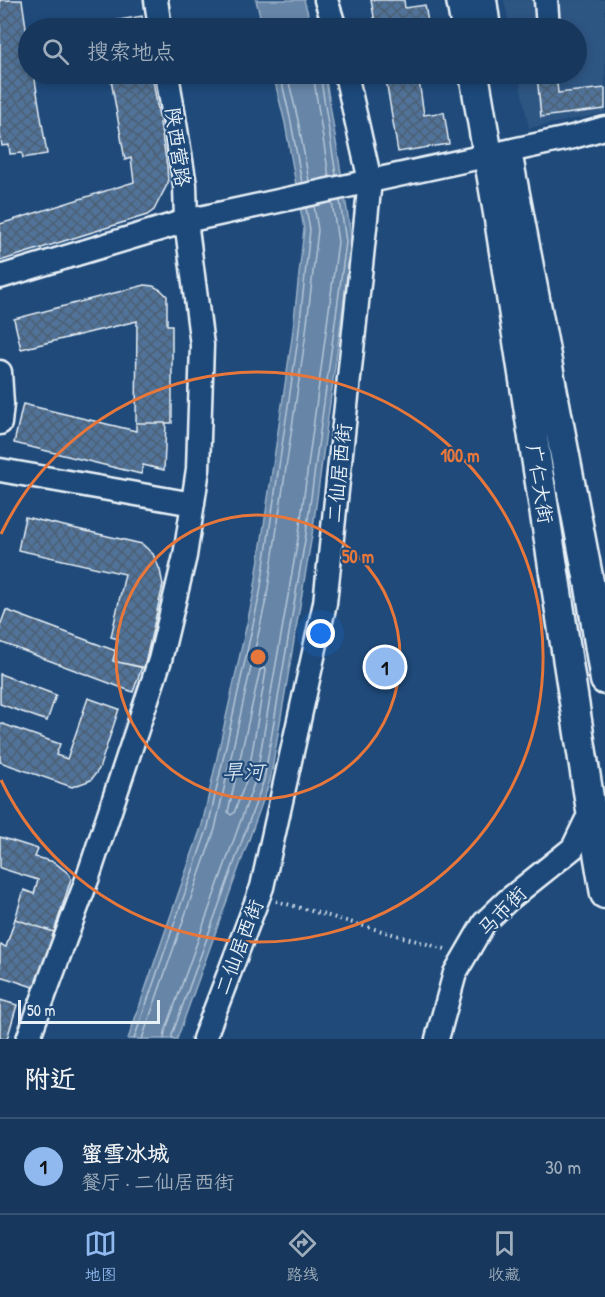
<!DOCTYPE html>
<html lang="zh">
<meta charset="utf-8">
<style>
body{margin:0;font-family:"Patrick Hand","LXGW WenKai TC",sans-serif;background:#244365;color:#f1f3f6}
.scale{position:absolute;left:18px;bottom:15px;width:142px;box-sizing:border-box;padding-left:6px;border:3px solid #e8f1f8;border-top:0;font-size:16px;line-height:21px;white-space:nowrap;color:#e8f1f8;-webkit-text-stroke:4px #1f4a7a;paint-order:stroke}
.you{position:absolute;left:321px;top:634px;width:21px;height:21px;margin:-15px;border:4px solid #fff;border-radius:50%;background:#1a73e8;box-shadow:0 0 0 9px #1a73e833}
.badge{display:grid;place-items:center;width:39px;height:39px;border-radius:50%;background:#90b9f0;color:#111;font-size:20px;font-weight:700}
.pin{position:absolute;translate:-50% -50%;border:3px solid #fff;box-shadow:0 2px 6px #0006}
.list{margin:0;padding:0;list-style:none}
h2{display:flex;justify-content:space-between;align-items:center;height:78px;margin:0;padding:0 24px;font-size:26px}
h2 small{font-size:20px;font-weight:400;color:#9eacbb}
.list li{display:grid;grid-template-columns:39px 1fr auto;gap:18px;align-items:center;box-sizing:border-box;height:96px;padding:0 24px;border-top:2px solid #365272}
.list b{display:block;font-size:22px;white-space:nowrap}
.list p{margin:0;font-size:20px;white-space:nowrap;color:#9eacbb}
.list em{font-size:20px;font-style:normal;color:#9eacbb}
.icon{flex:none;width:33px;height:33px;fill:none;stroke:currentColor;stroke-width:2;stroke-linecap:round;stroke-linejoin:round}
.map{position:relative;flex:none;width:605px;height:1039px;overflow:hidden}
.search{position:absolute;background:#17385c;box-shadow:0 3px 9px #0003;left:18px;right:18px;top:18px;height:66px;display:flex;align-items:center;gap:15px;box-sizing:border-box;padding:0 21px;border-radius:33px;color:#9eacbb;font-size:22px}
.sheet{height:174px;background:#17385c}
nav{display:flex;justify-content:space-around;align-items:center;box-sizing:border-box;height:84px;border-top:2px solid #365272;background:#17385c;font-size:16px;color:#9eacbb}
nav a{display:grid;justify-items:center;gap:3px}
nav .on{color:#90b9f0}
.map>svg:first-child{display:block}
.built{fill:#2e5683}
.water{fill:#6685a7;stroke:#9ab0c7;stroke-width:1.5}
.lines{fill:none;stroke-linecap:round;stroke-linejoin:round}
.shore{stroke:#b4c6d8;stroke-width:1.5}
.building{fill:url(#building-cross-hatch);stroke:#e8f1f8;stroke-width:1.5}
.minor-casing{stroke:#e8f1f8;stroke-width:27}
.major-casing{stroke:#e8f1f8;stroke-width:33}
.path{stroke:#e8f1f8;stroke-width:4;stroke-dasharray:1.5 4.5;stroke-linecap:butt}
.minor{stroke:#1f4a7a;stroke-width:22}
.major{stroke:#1f4a7a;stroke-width:28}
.ring{fill:none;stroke:#e8773b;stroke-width:3}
.labels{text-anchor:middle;stroke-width:4.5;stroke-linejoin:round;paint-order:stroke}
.street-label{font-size:20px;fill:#e8f1f8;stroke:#1f4a7a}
.water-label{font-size:21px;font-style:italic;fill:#d4e1ec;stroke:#1f4a7a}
.centre{fill:#e8773b;stroke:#1f4a7a;stroke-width:3}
.ring-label{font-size:18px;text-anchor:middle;font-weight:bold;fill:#e8773b;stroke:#1f4a7a;stroke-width:4.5;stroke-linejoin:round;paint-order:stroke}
</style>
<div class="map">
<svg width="605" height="1039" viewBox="0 0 605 1039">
<defs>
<pattern id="building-cross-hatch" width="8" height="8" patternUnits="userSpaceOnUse" patternTransform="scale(1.5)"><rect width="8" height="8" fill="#517399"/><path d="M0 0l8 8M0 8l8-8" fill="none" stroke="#4c5e72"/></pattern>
</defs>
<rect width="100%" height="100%" fill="#1f4a7a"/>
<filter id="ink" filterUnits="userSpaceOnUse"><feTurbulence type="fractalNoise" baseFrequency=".0167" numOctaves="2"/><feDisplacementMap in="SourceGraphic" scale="12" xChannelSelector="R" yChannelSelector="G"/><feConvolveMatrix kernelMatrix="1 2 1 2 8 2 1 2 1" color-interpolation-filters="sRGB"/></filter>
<g filter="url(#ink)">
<path class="built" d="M 504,0 L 605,0 L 605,113 L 529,128 L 518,74 L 576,74 L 576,28 L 510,28 Z"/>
<path class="water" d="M 256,0 L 304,0 L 312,28 L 263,28 Z
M 273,74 L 325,74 L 352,241 L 312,535 L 270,781 L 177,1039 L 128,1039 L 202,825 L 254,592 L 292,338 L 304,229 L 285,123 Z"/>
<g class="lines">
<path class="shore" d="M 280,74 L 291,122 L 302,183
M 287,74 L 298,120 L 309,181
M 313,74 L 329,177
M 320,74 L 336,175
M 264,668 L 266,671 L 248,776 L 234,813 L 231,815 L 228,812 L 260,670 Z
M 134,1039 L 208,827 L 260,593 L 298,339 L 310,230 L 306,208
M 142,1039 L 215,829 L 267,595 L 305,340 L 318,230 L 314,206
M 164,1039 L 165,1032 L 256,778 L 299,533 L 338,242 L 332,202
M 172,1039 L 172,1035 L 264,780 L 306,534 L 346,242 L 340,201"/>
</g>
<path class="building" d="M 0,0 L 22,0 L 28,41 L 28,74 L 34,74 L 47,154 L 23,158 L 22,153 L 10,154 L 9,145 L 2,146 L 0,132 Z
M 371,0 L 404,0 L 405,8 L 425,5 L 429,28 L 376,28 Z
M 142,16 L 144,28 L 108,28 L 107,22 Z
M 110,74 L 152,74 L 167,166 L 168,183 L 157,204 L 154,210 L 147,215 L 0,261 L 0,224 L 134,182 L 131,158 L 125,160 Z
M 385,74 L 418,74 L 424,115 L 444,112 L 449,144 L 398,152 Z
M 547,74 L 556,74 L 558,93 L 605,88 L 605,109 L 541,117 L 537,75 Z
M 145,285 L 153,286 L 161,290 L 167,296 L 167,325 L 172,325 L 172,423 L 136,423 L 137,321 L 21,349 L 14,319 Z
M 23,404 L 136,431 L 136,423 L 166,423 L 164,470 L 143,465 L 141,474 L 14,443 Z
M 25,517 L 142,544 L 153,554 L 160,570 L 163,585 L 144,668 L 113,661 L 118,639 L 111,637 L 125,574 L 18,550 Z
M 6,610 L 116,651 L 113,661 L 142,667 L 133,692 L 0,642 L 0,626 Z
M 0,674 L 56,695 L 47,721 L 0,704 Z
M 88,698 L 119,709 L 99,769 L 91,780 L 72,787 L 0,762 L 0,723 L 60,744 L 56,755 L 67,759 Z
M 0,837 L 38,849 L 35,857 L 54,862 L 69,874 L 71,879 L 54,932 L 15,919 L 24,890 L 34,894 L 38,880 L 0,868 Z
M 15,919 L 54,932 L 36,988 L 0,976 L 0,948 L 1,945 L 6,947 Z
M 0,1000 L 17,1005 L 7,1039 L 0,1039 Z"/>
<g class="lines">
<defs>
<path id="minor" d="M 156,0 L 160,28
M 326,0 L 335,28
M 546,0 L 548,28
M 0,277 L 186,221 L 573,137 L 605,128
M 0,372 L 2,404 L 0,423
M 0,470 L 193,504
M 28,1039 L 88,877 L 160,660 L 185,556 L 198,469 L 202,345 L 186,221 L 185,185 L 167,74
M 204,1039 L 262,887 L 325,603 L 370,181 L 346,74
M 437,1039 L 455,973 L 484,923 L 508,900 L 573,848 L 586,821 L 599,812"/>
<path id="major" d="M 461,0 L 466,28
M 482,0 L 486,28
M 474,74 L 498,213 L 592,817 L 605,894
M 508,157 L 590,587 L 605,680"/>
</defs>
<use href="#minor" class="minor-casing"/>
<use href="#major" class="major-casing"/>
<path class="path" d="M 276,901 L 445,949"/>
<use href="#minor" class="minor"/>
<use href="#major" class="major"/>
</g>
</g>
<g class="ring">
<circle cx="258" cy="657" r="142"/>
<path d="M1 534A285 285 0 1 1 1 780"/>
</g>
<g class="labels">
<g class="street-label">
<text transform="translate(178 147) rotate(82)" y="7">陕西营路</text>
<text transform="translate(339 473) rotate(-84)" y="7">二仙居西街</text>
<text transform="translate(540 484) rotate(81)" y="7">广仁大街</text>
<text transform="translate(502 911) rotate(-46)" y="7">马市街</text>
<text transform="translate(239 947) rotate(-69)" y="7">二仙居西街</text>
</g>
<g class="water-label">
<text x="243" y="779">旱河</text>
</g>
</g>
<circle cx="258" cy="657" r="9" class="centre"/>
<g class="ring-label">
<text x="460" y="462">100 m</text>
<text x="358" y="563">50 m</text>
</g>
</svg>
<div class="scale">50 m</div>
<div class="you"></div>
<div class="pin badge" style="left:385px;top:667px">1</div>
<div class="search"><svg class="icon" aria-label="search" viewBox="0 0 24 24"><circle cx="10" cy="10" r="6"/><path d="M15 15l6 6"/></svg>搜索地点</div>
</div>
<section class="sheet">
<h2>附近<small></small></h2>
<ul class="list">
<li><span class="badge">1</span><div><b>蜜雪冰城</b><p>餐厅 · 二仙居西街</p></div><em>30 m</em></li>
</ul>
</section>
<nav>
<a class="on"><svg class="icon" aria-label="map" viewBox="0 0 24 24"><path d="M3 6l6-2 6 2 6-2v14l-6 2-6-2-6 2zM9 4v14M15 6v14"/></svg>地图</a>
<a><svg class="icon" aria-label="directions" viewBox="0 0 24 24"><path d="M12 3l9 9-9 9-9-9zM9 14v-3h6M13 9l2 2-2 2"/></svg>路线</a>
<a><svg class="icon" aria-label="saved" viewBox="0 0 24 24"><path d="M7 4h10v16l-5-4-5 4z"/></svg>收藏</a>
</nav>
